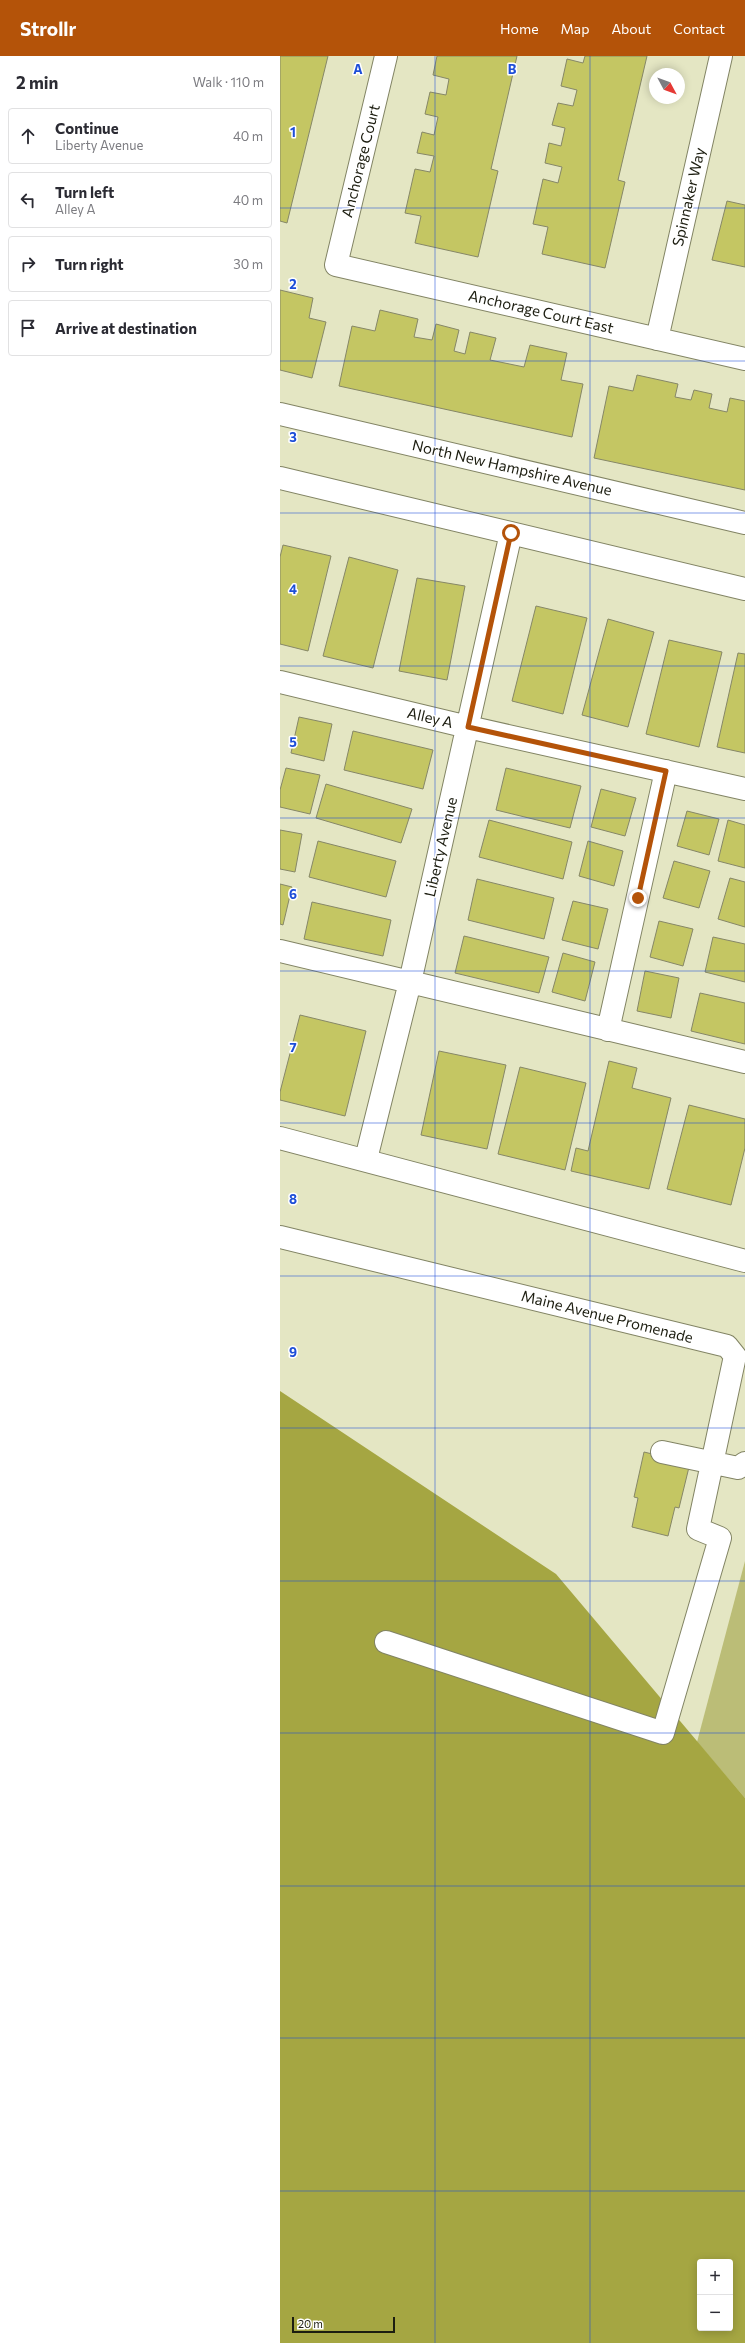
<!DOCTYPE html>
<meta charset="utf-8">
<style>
body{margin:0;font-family:Commissioner,sans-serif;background:#f2f2f3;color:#2b2b33}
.controls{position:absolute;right:12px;bottom:12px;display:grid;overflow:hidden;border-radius:4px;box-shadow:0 2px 10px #0003}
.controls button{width:36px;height:36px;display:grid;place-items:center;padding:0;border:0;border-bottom:1px solid #e1e1e2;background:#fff;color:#2b2b33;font:20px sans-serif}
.compass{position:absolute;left:369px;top:12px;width:36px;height:36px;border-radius:50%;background:#fff;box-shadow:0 2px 10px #0003;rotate:131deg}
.scale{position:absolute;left:12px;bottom:10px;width:103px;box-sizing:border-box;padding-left:4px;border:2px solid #1c1d10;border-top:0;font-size:11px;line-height:14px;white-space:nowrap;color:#1c1d10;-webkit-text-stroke:3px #fff;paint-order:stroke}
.stop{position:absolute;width:12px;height:12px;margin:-9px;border:3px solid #b45309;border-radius:50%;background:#fff}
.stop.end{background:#b45309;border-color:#fff;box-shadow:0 1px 4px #0008}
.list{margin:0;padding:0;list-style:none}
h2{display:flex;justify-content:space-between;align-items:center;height:52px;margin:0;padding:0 16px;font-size:17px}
h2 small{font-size:13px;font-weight:400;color:#7c7c81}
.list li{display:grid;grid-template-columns:26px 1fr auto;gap:12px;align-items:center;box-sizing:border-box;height:56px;margin:0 8px 8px;padding:0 8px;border:1px solid #e1e1e2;border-radius:4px}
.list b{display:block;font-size:15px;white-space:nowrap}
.list p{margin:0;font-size:13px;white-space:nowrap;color:#7c7c81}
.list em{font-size:13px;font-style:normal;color:#7c7c81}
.icon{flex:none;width:22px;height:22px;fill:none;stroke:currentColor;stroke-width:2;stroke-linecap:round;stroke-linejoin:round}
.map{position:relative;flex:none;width:465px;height:2287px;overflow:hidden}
header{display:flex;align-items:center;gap:24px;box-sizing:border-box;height:56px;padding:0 20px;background:#b45309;color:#fff}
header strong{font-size:19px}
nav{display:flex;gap:22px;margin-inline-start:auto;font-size:14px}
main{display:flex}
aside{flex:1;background:#fff}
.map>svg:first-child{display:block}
.green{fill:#bbbd77}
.water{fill:#a5a642;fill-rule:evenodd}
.building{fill:#c4c663;stroke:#868767}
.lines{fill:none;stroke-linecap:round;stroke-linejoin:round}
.minor-casing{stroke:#828464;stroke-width:24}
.minor{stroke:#fff;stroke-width:22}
.route{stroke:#b45309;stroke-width:5}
.grid{fill:none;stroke:#1d4ed8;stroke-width:1;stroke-opacity:0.55}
.labels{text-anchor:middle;stroke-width:3;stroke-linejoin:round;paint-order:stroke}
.street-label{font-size:15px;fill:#1c1d10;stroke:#fff}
.grid-label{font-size:13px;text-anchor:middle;font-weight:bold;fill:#1d4ed8;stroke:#fff;stroke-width:3;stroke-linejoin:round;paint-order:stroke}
</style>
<header>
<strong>Strollr</strong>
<nav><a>Home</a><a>Map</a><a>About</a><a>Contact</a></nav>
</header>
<main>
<aside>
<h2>2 min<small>Walk · 110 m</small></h2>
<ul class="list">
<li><svg class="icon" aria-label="ahead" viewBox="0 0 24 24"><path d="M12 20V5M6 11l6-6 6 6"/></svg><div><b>Continue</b><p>Liberty Avenue</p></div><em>40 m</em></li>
<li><svg class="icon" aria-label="left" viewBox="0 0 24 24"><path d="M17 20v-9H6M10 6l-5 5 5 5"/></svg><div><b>Turn left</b><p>Alley A</p></div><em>40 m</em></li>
<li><svg class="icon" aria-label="right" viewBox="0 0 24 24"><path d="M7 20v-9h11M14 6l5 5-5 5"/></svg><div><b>Turn right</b></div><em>30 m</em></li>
<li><svg class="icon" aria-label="arrive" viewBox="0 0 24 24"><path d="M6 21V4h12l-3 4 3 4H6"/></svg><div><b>Arrive at destination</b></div></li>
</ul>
</aside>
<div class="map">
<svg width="465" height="2287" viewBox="0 0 465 2287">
<rect width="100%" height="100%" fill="#e4e6c3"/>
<path class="green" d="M 465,1505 L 465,1742 L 417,1686 Z"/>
<path class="water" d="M 0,1335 L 276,1518 L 465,1742 L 465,2287 L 0,2287 ZM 420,2206 L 450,2206 L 450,2272 L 420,2272 Z"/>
<path class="building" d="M 0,0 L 48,0 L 7,167 L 0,165 Z
M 157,0 L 237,0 L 211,113 L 218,115 L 198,201 L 135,187 L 141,160 L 125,157 L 135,113 L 150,116 L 154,100 L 137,97 L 142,76 L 154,79 L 158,61 L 145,58 L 150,36 L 166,39 L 169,23 L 153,19 Z
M 305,0 L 367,0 L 338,124 L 345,126 L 325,212 L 262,198 L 268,171 L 253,168 L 263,123 L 278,127 L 282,111 L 265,107 L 269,87 L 281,90 L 285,72 L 272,69 L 278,47 L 293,50 L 297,34 L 281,30 L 287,3 L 303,7 Z
M 447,145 L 465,149 L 465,211 L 432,204 Z
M 0,234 L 33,242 L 29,262 L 46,266 L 32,322 L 0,314 Z
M 100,254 L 138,263 L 134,281 L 152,284 L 156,268 L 179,274 L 174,295 L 185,298 L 190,276 L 216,282 L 210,304 L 244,311 L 250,289 L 287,297 L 281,324 L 303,328 L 292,381 L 59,330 L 72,270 L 95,275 Z
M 357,319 L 398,328 L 395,341 L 411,344 L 414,334 L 432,338 L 429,352 L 447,356 L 450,342 L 465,345 L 465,434 L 314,402 L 329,330 L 353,335 Z
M 3,489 L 51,500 L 28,595 L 0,588 L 0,501 Z
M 69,501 L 118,514 L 93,612 L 43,600 Z
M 137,522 L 185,530 L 167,624 L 119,615 Z
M 256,550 L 307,562 L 283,658 L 232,645 Z
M 328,563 L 374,576 L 348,671 L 302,659 Z
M 389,584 L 442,596 L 419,691 L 366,678 Z
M 458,597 L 465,598 L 465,697 L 437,691 Z
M 19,661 L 52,668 L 44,705 L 11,697 Z
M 73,675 L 153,694 L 143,733 L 64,714 Z
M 6,712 L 40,719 L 30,758 L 0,751 L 0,734 Z
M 226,712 L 301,730 L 290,772 L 216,754 Z
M 46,728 L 132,753 L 121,787 L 36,762 Z
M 321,733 L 356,742 L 345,780 L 311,771 Z
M 407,755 L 439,763 L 429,799 L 397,790 Z
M 209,764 L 292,786 L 283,823 L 199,801 Z
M 448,764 L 465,769 L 465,812 L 438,805 Z
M 0,774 L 22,778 L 15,816 L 0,813 Z
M 38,785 L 116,805 L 106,841 L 29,821 Z
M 308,785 L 343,795 L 334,830 L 299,820 Z
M 394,805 L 430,815 L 419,852 L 383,842 Z
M 450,822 L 465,826 L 465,871 L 438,863 Z
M 197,823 L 274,842 L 264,883 L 188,864 Z
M 0,828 L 12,831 L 3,869 L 0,868 Z
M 293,845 L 328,853 L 318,893 L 282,884 Z
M 32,846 L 111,864 L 103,900 L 24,883 Z
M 379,865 L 413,873 L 403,910 L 370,901 Z
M 184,880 L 269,901 L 259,937 L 175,917 Z
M 433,881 L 465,888 L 465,926 L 425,916 Z
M 283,897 L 315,906 L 305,945 L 272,936 Z
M 365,915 L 399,922 L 391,962 L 357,955 Z
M 420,937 L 465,947 L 465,988 L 411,975 Z
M 20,959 L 86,975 L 65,1060 L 0,1044 L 0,1036 Z
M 159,995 L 226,1009 L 207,1093 L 141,1079 Z
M 329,1005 L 357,1012 L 352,1032 L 391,1042 L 369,1133 L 291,1115 L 296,1092 L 308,1095 Z
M 240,1011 L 306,1027 L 285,1114 L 218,1098 Z
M 409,1049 L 465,1063 L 465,1092 L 451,1149 L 387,1133 Z
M 364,1396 L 410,1407 L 399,1452 L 395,1451 L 388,1480 L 352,1471 L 358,1442 L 354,1441 Z"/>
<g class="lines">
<defs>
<path id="minor" d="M 106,0 L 56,209 L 465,303
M 377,283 L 441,0
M 0,358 L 465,467
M 0,422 L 465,533
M 0,626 L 188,671 L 465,733
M 0,895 L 465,1006
M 328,974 L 386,715
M 0,1082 L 465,1205
M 86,1103 L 130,926 L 231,477
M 0,1181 L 447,1290 L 455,1300 L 418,1473 L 440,1482 L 383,1677 L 106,1586
M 382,1396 L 458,1412 L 465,1407"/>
</defs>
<use href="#minor" class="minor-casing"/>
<use href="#minor" class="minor"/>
</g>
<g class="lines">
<path class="route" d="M 231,477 L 188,671 L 386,715 L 358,842"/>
</g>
<path class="grid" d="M 155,0 L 155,2287M 310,0 L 310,2287M 0,152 L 465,152M 0,305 L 465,305M 0,457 L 465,457M 0,610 L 465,610M 0,762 L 465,762M 0,915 L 465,915M 0,1067 L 465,1067M 0,1220 L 465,1220M 0,1372 L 465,1372M 0,1525 L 465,1525M 0,1677 L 465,1677M 0,1830 L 465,1830M 0,1982 L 465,1982M 0,2135 L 465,2135"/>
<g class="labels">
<g class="street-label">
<text transform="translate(81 105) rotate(-76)" y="5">Anchorage Court</text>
<text transform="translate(409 141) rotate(-77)" y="5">Spinnaker Way</text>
<text transform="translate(261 256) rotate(13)" y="5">Anchorage Court East</text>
<text transform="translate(232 412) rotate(13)" y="5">North New Hampshire Avenue</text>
<text transform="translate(150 662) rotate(13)" y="5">Alley A</text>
<text transform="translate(161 791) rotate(-77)" y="5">Liberty Avenue</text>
<text transform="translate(327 1261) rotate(14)" y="5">Maine Avenue Promenade</text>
</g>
</g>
<g class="grid-label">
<text x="78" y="18">A</text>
<text x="232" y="18">B</text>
<text x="13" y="81">1</text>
<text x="13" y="233">2</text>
<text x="13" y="386">3</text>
<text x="13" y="538">4</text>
<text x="13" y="691">5</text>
<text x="13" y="843">6</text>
<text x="13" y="996">7</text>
<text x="13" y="1148">8</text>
<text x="13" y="1301">9</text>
</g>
</svg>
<div class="controls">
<button>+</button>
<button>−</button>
</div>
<svg class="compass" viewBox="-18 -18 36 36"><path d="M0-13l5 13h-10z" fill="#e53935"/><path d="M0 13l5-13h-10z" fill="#7c7c81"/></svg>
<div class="scale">20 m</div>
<div class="stop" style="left:231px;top:477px"></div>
<div class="stop end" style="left:358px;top:842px"></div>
</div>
</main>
